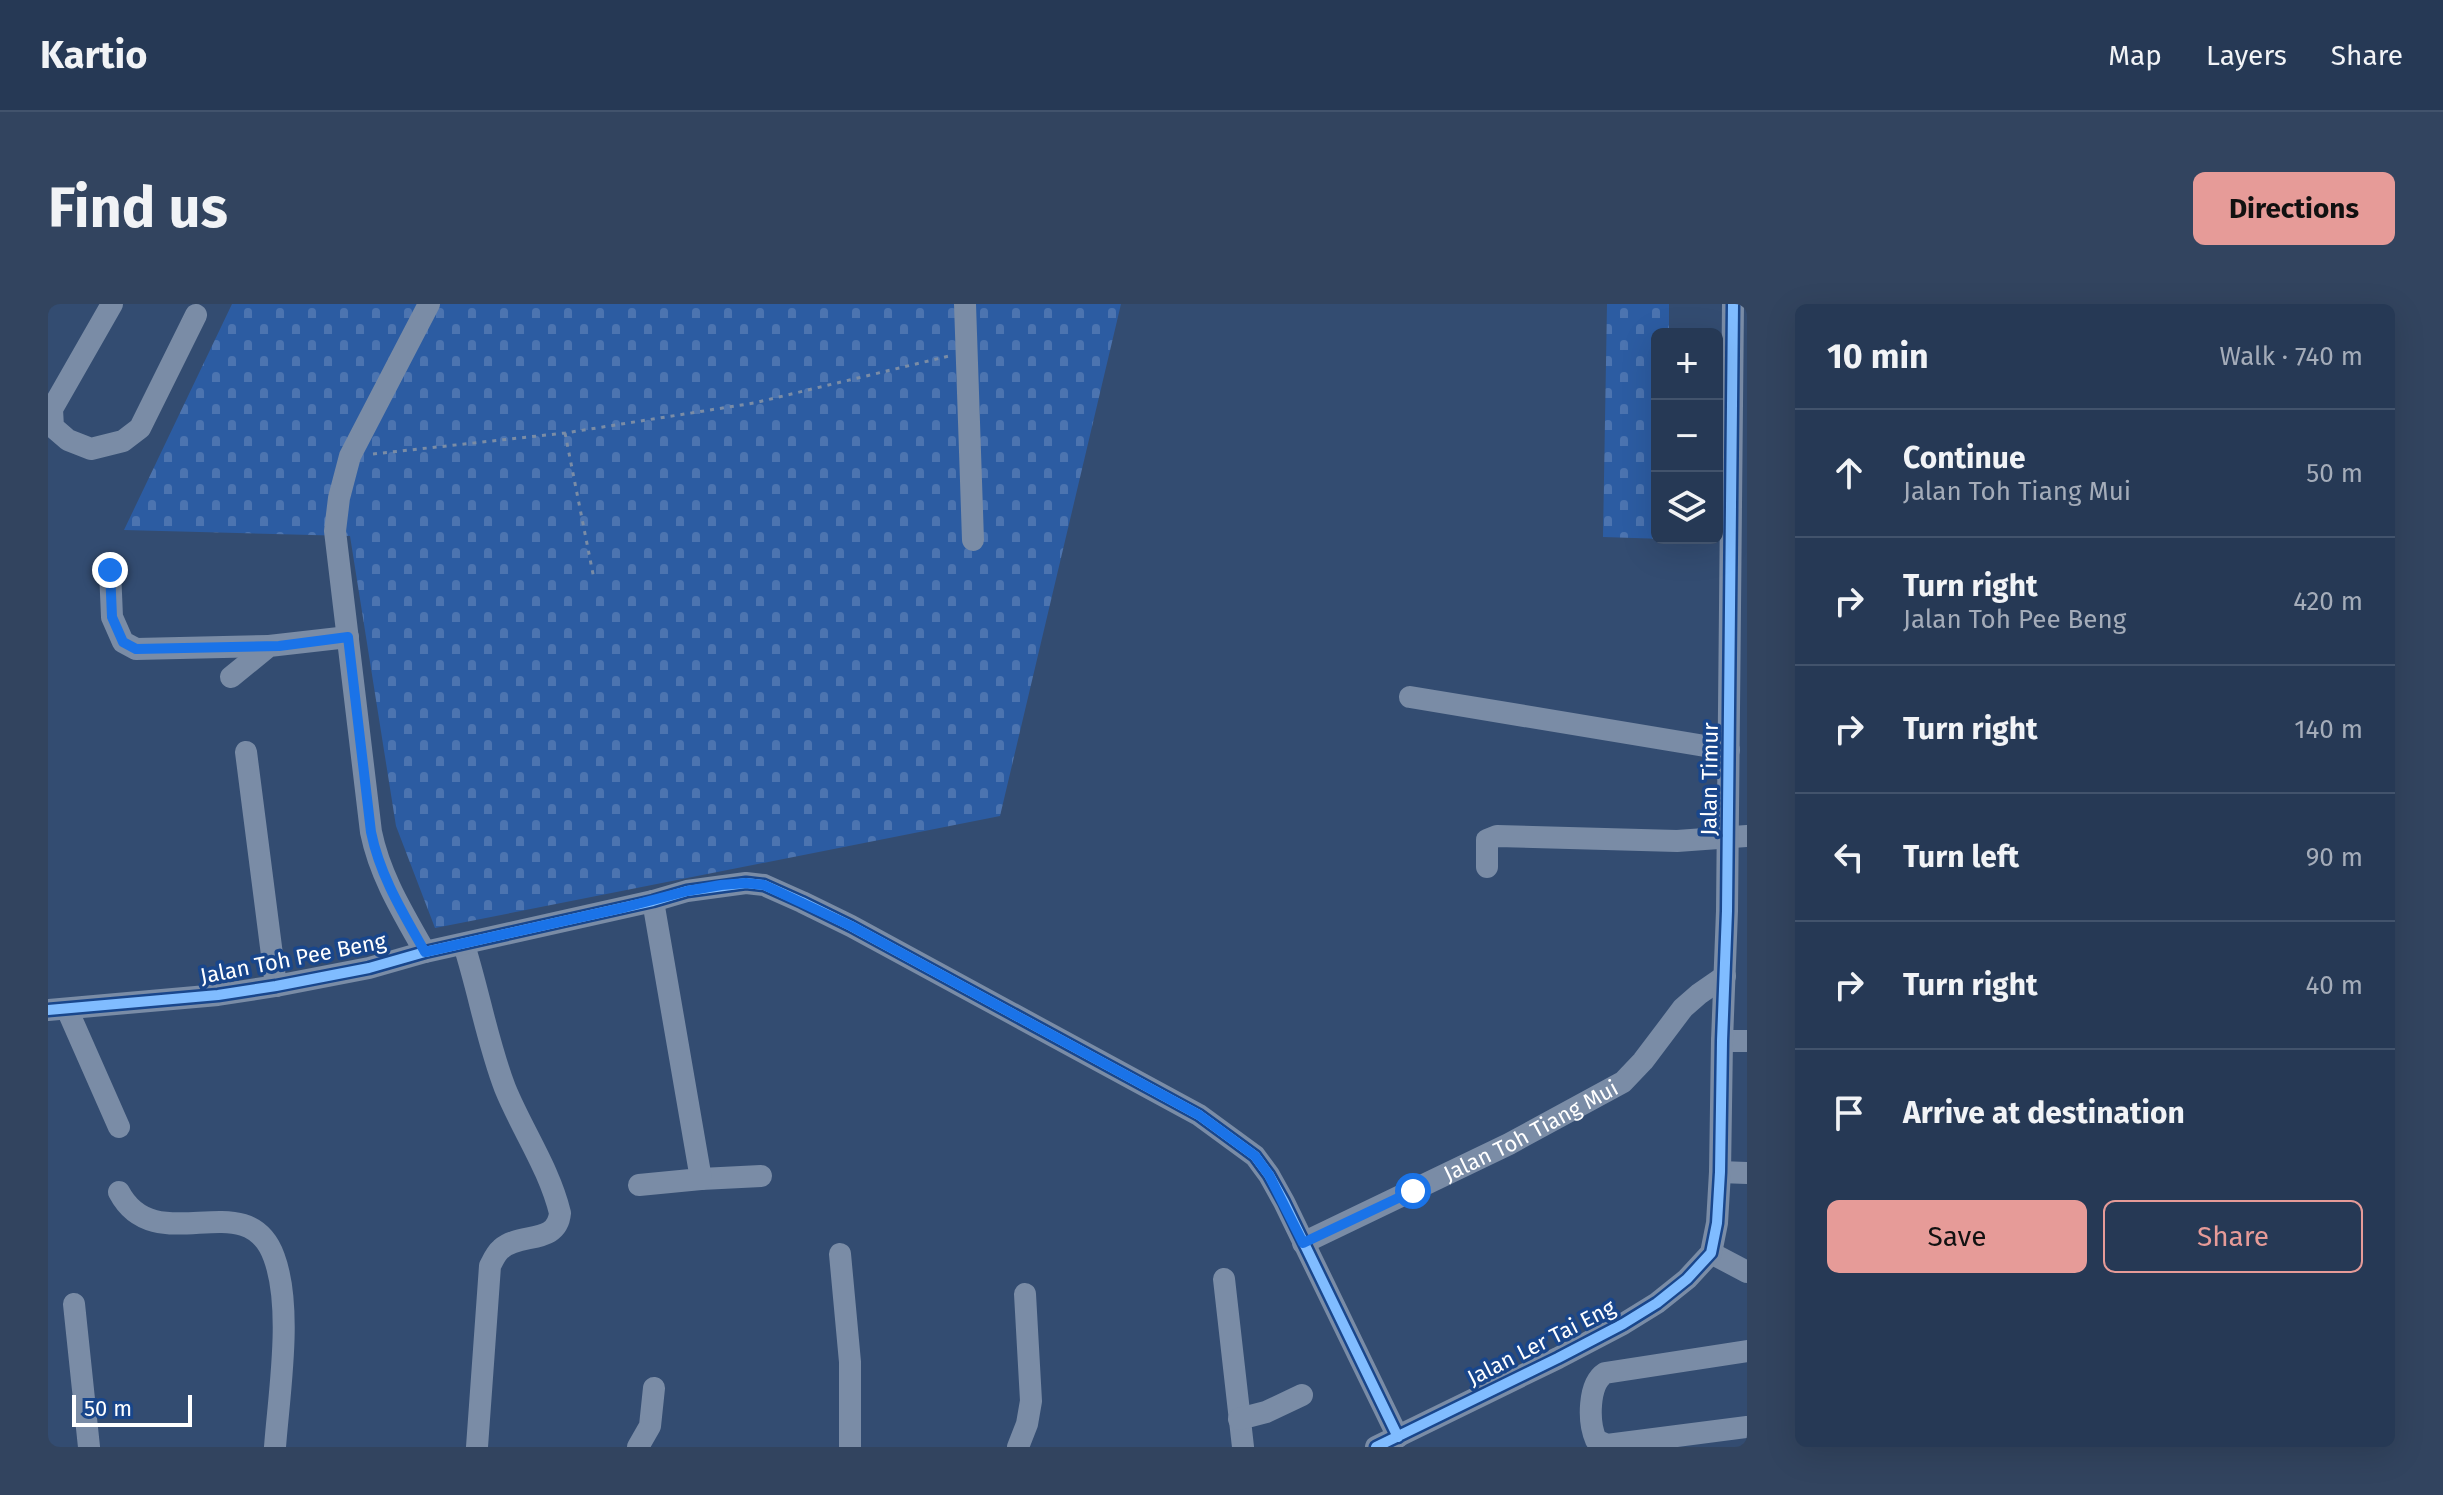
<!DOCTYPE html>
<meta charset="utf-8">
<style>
body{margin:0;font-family:"Fira Sans",sans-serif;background:#32445f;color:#f1f3f6}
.controls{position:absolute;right:24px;top:24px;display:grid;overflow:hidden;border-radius:12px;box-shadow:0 8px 32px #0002}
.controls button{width:72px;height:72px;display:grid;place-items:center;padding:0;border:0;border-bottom:2px solid #42536c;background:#263955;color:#f1f3f6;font:40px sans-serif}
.scale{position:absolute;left:24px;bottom:20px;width:120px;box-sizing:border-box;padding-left:8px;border:4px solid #fff;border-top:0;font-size:22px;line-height:28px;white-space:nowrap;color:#fff;-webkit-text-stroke:6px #19468b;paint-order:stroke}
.stop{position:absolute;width:24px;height:24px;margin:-18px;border:6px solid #1a73e8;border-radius:50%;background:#fff}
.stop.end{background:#1a73e8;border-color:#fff;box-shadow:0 2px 8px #0008}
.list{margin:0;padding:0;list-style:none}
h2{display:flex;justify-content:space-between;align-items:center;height:104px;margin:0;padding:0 32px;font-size:34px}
h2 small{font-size:26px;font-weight:400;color:#a4acb9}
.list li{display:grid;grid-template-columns:52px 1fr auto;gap:24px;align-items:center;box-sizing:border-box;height:128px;padding:0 32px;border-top:2px solid #42536c}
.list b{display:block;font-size:30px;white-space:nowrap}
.list p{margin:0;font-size:26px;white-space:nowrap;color:#a4acb9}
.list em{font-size:26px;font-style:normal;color:#a4acb9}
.actions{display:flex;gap:16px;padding:24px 32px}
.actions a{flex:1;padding:18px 0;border:2px solid #e69b98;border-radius:12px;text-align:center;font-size:28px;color:#e69b98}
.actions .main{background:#e69b98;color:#111}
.icon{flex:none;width:44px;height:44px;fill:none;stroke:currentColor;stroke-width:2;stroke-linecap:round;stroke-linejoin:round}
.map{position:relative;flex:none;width:1699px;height:1143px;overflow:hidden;border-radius:12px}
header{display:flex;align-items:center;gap:48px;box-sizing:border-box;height:112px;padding:0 40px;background:#263955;border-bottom:2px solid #42536c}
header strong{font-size:38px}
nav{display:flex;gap:44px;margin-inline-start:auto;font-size:28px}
.intro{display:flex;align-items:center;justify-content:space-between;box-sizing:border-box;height:192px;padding:0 48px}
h1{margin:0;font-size:56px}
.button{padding:20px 36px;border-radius:12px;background:#e69b98;color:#111;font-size:28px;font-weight:700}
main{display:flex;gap:48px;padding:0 48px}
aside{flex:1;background:#263955;border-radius:12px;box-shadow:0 8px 32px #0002}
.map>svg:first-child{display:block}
.cemetery{fill:url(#cemetery-stones)}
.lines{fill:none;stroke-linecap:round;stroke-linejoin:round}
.path{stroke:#7a8ca6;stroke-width:3;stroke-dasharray:4 6;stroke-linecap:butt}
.minor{stroke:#7a8ca6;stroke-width:22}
.cycleway-casing{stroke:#19468b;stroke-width:15}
.cycleway{stroke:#80bcff;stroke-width:10}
.route{stroke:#1a73e8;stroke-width:10}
.labels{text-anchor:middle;stroke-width:7;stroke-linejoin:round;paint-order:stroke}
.street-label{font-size:22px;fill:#fff;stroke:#19468b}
</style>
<header>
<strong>Kartio</strong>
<nav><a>Map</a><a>Layers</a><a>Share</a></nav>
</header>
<div class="intro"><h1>Find us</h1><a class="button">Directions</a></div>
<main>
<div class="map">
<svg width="1699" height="1143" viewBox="0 0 1699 1143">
<defs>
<pattern id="cemetery-stones" width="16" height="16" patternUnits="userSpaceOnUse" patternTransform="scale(2)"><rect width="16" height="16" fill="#2c5ca2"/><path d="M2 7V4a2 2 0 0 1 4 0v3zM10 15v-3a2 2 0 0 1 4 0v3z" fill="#4c74b0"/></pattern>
</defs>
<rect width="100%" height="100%" fill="#334c71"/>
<path class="cemetery" d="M 184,0 L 1073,0 L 952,512 L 387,624 L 348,522 L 302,232 L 76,226 Z
M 1559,0 L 1621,0 L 1621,30 L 1609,30 L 1609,234 L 1617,235 L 1555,233 Z"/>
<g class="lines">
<path class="path" d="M 517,129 L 546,275
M 325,150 L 517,129 L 706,99 L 901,52"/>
<g class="minor">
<path d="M 64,0 L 4,105 L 5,123 L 20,136 L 43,145 L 75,137 L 92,124 L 148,11"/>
<path d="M 917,0 L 925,236"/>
<path d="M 62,266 L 64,313 L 75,338 L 88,345 L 221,342"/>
<path d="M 183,373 L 221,342 L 300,333"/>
<path d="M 1362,393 L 1681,446"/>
<path d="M 198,448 L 228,682"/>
<path d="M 1439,563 L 1439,536 L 1449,532 L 1629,537 L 1699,532"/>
<path d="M 416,641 C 431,688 439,737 457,784 C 474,826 501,864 512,909 C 509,941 472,928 453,945 C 448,949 445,956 442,962 L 429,1143"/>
<path d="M 377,648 C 355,609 332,572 323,528 L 287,227 L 291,194 L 302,152 L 381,0"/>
<path d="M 19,705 L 71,823"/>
<path d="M 0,706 L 170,691 L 228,682 L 321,664 L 377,648 L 605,597 L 639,587 L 698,579 L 716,581 L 754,598 L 803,622 L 1151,811 L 1207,852 L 1221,871 L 1236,898 L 1350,1133"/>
<path d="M 1674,737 L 1699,737"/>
<path d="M 1672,868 L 1699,869"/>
<path d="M 653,875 L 713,872"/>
<path d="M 591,881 L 653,875 L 605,597"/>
<path d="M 71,888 C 108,958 199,878 226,953 C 245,1004 231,1089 227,1143"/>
<path id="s1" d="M 1255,939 L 1461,840 L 1575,778 L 1595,757 L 1635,704 L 1651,690 L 1677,672"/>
<path d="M 1663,949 L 1699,968"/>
<path d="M 792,950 L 802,1058 L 802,1143"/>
<path d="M 1176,975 L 1195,1143"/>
<path d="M 26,1000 L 41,1143"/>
<path d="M 1699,1047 L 1557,1069 C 1540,1080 1540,1118 1548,1136 L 1559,1141 L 1699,1123"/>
<path d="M 1191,1115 L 1218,1108 L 1254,1091"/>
<path d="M 590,1143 L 602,1122 L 606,1084"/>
<path d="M 970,1143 L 979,1120 L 983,1097 L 977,990"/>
<path d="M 1328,1143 L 1510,1054 L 1575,1020 L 1609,999 L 1639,975 L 1663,949 L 1669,919 L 1672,868 L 1674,737 L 1679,607 L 1685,0"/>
</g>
<defs>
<path id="cycleway" d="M 0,706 L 170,691 L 228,682 L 321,664 L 377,648 L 605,597 L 639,587 L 698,579 L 716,581 L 754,598 L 803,622 L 1151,811 L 1207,852 L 1221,871 L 1236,898 L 1350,1133
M 1328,1143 L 1510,1054 L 1575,1020 L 1609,999 L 1639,975 L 1663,949 L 1669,919 L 1672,868 L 1674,737 L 1679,607 L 1685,0"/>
</defs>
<use href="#cycleway" class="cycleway-casing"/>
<use href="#cycleway" class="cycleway"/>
</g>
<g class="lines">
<path class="route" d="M 62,266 L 64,313 L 75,338 L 88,345 L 231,342 L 300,333 L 323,528 C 332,572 355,609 377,648 L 578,603 L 639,587 L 673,581 L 698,579 L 716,581 L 803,622 L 1151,811 L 1207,852 L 1221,871 L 1255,939 L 1365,887"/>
</g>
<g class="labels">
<g class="street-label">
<text transform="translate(1661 475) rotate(-89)" y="8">Jalan Timur</text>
<text transform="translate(245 654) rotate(-11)" y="8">Jalan Toh Pee Beng</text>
<text dy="8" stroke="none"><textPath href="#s1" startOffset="254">Jalan Toh Tiang Mui</textPath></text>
<text transform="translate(1493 1038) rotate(-27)" y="8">Jalan Ler Tai Eng</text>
</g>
</g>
</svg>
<div class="controls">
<button>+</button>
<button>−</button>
<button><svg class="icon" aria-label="layers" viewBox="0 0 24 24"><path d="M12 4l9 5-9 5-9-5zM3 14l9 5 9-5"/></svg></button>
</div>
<div class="scale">50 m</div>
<div class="stop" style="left:1365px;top:887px"></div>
<div class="stop end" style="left:62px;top:266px"></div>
</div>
<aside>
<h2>10 min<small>Walk · 740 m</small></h2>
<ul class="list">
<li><svg class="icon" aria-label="ahead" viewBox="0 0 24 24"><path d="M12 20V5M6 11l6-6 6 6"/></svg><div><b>Continue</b><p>Jalan Toh Tiang Mui</p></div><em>50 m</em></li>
<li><svg class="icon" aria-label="right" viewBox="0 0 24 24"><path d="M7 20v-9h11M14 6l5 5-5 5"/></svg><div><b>Turn right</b><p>Jalan Toh Pee Beng</p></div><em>420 m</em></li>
<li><svg class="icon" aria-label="right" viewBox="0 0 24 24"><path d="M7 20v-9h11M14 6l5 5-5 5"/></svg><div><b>Turn right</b></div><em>140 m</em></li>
<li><svg class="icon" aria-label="left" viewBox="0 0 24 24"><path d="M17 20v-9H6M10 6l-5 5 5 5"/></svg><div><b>Turn left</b></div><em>90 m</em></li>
<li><svg class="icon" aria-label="right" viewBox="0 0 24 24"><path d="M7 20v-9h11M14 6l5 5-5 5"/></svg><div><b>Turn right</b></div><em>40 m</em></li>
<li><svg class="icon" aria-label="arrive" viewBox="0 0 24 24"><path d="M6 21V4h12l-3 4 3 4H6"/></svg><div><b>Arrive at destination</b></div></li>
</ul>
<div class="actions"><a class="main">Save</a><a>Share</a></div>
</aside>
</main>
